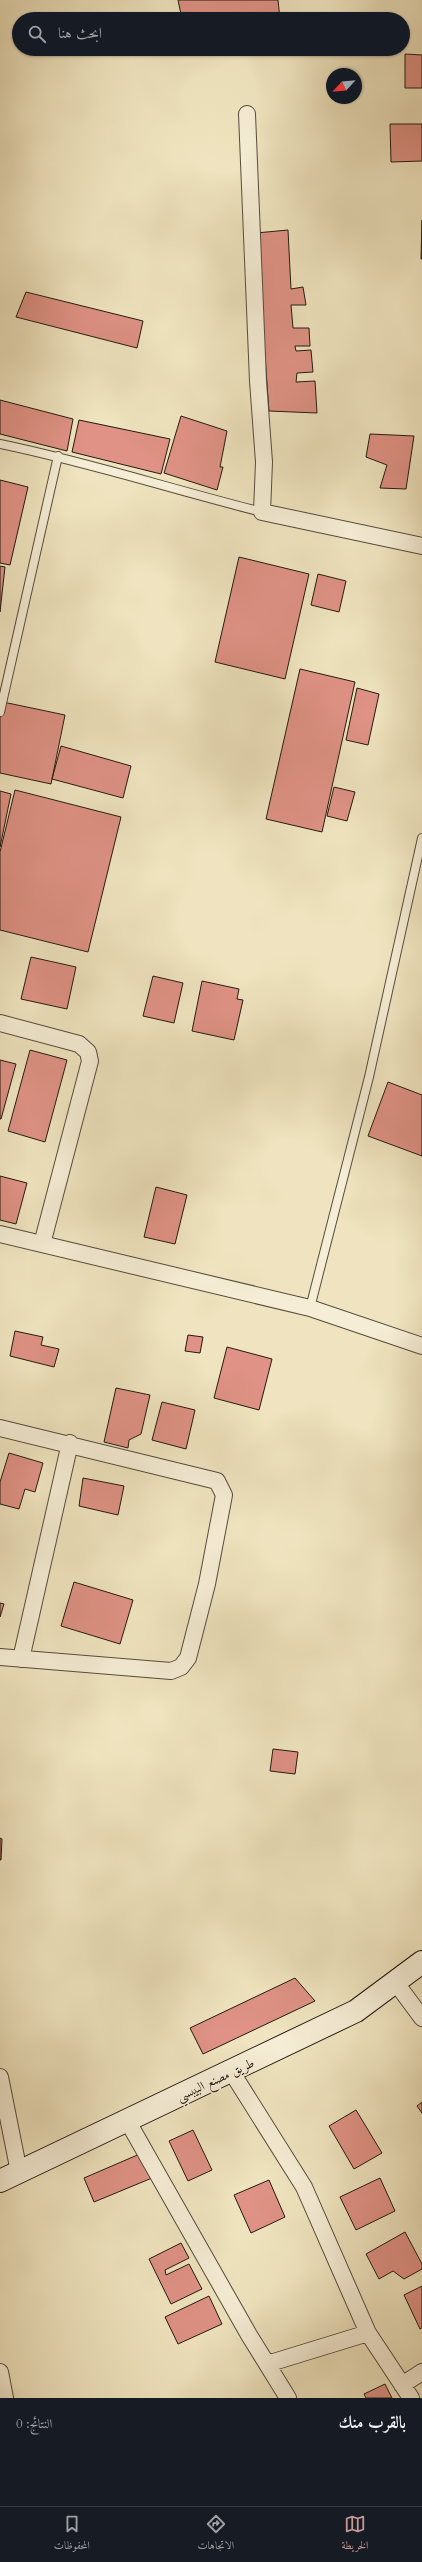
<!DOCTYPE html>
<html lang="ar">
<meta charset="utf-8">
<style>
body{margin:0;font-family:Cardo,Amiri,serif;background:#242831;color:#f1f3f6;direction:rtl}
.compass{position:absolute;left:326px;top:68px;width:36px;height:36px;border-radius:50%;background:#171b24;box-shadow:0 1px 3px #0004;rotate:244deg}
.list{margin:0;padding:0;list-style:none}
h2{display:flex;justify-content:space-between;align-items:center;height:52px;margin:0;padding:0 16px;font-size:17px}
h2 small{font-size:13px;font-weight:400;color:#9ea1a6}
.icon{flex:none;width:22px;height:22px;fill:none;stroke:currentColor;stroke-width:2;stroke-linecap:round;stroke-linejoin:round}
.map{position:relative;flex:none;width:422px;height:2398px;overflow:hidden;direction:ltr}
.search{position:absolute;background:#171b24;box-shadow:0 1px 3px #0004;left:12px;right:12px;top:12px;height:44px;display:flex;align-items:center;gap:10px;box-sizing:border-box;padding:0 14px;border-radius:22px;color:#9ea1a6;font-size:15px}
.sheet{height:108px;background:#171b24}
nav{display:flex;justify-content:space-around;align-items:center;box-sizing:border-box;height:56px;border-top:1px solid #363941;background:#171b24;font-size:11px;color:#9ea1a6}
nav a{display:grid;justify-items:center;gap:2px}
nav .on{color:#c59692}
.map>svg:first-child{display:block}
.building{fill:#df9285;stroke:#221910}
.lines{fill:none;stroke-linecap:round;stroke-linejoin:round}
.lane-casing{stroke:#554c3c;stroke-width:10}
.street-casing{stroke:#554c3c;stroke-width:18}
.secondary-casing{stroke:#221910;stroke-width:24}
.lane{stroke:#f5edd5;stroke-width:8}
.street{stroke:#f5edd5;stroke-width:16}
.secondary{stroke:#f5edd5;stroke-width:22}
.labels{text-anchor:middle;stroke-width:3;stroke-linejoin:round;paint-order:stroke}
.street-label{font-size:13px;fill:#221910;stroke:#f5edd5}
</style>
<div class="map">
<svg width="422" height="2398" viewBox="0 0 422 2398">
<rect width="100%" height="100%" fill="#efe4bf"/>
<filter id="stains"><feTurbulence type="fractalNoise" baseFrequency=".005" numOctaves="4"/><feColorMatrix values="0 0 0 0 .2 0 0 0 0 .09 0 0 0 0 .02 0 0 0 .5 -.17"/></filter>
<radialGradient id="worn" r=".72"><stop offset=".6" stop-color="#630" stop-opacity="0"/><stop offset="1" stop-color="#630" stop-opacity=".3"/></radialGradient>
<path class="building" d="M 178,0 L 278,0 L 280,19 L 182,19 Z
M 405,54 L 422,55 L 422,88 L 405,88 Z
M 390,124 L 422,124 L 422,161 L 391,162 Z
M 422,220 L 422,259 L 421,259 Z
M 288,230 L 291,289 L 303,287 L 306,305 L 291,305 L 293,328 L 309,328 L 310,346 L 295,346 L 296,351 L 311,350 L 313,372 L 297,373 L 296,382 L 315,381 L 317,413 L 269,411 L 256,233 Z
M 26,292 L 143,321 L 137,348 L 16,317 Z
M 0,400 L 73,419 L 67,451 L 0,434 Z
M 181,416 L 227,431 L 220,467 L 223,467 L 217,490 L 164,473 Z
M 79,420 L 170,439 L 161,474 L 72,452 Z
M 370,434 L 414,436 L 406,489 L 380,488 L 387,465 L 366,457 Z
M 0,480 L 28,487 L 10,565 L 0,563 Z
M 239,557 L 309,574 L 285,679 L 215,662 Z
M 0,566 L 5,567 L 0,612 Z
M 318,574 L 346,581 L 339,612 L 311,605 Z
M 300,669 L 355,682 L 322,832 L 266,819 Z
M 357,688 L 379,694 L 368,745 L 346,740 Z
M 3,702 L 65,715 L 51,784 L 0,773 L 0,716 Z
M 61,746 L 131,766 L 123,798 L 52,779 Z
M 334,787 L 355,792 L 347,821 L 327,816 Z
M 15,790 L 121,817 L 88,952 L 0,930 L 0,852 Z
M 0,791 L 11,794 L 0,847 Z
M 31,957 L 76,967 L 67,1009 L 21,999 Z
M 153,976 L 183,983 L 174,1023 L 143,1016 Z
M 202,981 L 239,989 L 237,999 L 243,1000 L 234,1040 L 192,1031 Z
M 30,1050 L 67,1060 L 45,1142 L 8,1131 Z
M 0,1060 L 16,1064 L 1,1119 L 0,1119 Z
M 388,1082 L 422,1095 L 422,1156 L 368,1136 Z
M 0,1176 L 27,1183 L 16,1224 L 0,1220 Z
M 156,1187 L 187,1195 L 175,1244 L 144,1237 Z
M 15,1331 L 43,1337 L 41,1345 L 59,1349 L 54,1367 L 10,1356 Z
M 188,1335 L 203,1337 L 200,1353 L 185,1351 Z
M 227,1347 L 272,1359 L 259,1410 L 214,1398 Z
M 116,1388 L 150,1395 L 141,1434 L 129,1440 L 128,1448 L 104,1442 Z
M 162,1402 L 195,1410 L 186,1449 L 152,1440 Z
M 9,1453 L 43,1463 L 35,1492 L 25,1489 L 19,1509 L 0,1504 L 0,1482 Z
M 83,1478 L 124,1486 L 118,1515 L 79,1506 Z
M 74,1582 L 133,1600 L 120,1644 L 61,1626 Z
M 0,1603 L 4,1604 L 0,1617 Z
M 273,1749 L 298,1752 L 295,1774 L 270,1771 Z
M 0,1838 L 2,1839 L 1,1860 L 0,1860 Z
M 295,1978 L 315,2001 L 203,2054 L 190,2028 Z
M 422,2102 L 422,2113 L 417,2106 Z
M 356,2110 L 382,2153 L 354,2169 L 329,2126 Z
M 193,2130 L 212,2170 L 188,2181 L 169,2141 Z
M 142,2153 L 152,2178 L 94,2202 L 84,2178 Z
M 380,2178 L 395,2211 L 356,2230 L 340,2197 Z
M 269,2180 L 285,2217 L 251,2233 L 234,2195 Z
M 405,2232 L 422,2264 L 422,2269 L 404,2279 L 393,2271 L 379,2279 L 366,2254 Z
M 181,2243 L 189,2258 L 165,2270 L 166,2275 L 189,2264 L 202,2289 L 171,2304 L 149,2259 Z
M 422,2286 L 422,2328 L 420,2329 L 404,2295 Z
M 209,2296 L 222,2324 L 178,2344 L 165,2317 Z
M 385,2384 L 392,2398 L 366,2398 L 364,2394 Z"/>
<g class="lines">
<defs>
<path id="lane" d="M 0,444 C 88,462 174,490 262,512
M 0,712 L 58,456
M 310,1308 L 369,1077 L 422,838"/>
<path id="street" d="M 247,114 L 258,381 L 264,462 L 262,512 L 422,546
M 0,1023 L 79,1044 L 88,1052 L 90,1061 L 42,1244
M 0,1234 L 310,1308 L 422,1346
M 0,1428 L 217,1481 L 224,1495 L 207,1584 L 188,1658 L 181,1667 L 171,1671 L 0,1657
M 21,1659 L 70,1443
M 396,1983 L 422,2018
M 231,2071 L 304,2187 L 368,2333 L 411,2398
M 0,2077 L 19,2172
M 127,2120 L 249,2335 L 288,2398
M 267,2364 L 368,2333
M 0,2372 L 5,2398
M 402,2385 L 422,2372"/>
<path id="secondary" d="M 0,2181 L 356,2011 L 422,1962"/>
</defs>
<use href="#lane" class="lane-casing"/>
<use href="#street" class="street-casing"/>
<use href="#secondary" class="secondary-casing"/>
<use href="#lane" class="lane"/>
<use href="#street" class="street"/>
<use href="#secondary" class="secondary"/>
</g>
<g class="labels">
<g class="street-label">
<text transform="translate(215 2079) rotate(-25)" y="5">طريق مصنع البيبسي</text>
</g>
</g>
<rect width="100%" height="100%" filter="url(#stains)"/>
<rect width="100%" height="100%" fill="url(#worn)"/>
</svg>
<svg class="compass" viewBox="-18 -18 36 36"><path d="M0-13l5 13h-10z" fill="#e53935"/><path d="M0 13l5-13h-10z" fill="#9ea1a6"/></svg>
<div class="search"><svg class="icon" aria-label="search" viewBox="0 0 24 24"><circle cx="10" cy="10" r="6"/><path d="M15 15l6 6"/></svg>ابحث هنا</div>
</div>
<section class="sheet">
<h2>بالقرب منك<small>النتائج: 0</small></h2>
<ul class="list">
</ul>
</section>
<nav>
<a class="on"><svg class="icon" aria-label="map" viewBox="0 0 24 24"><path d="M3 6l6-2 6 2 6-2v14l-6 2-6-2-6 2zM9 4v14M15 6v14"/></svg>الخريطة</a>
<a><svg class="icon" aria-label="directions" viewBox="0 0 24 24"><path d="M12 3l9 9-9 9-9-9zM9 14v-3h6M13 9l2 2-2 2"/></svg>الاتجاهات</a>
<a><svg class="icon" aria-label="saved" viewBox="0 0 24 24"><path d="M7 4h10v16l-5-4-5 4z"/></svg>المحفوظات</a>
</nav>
